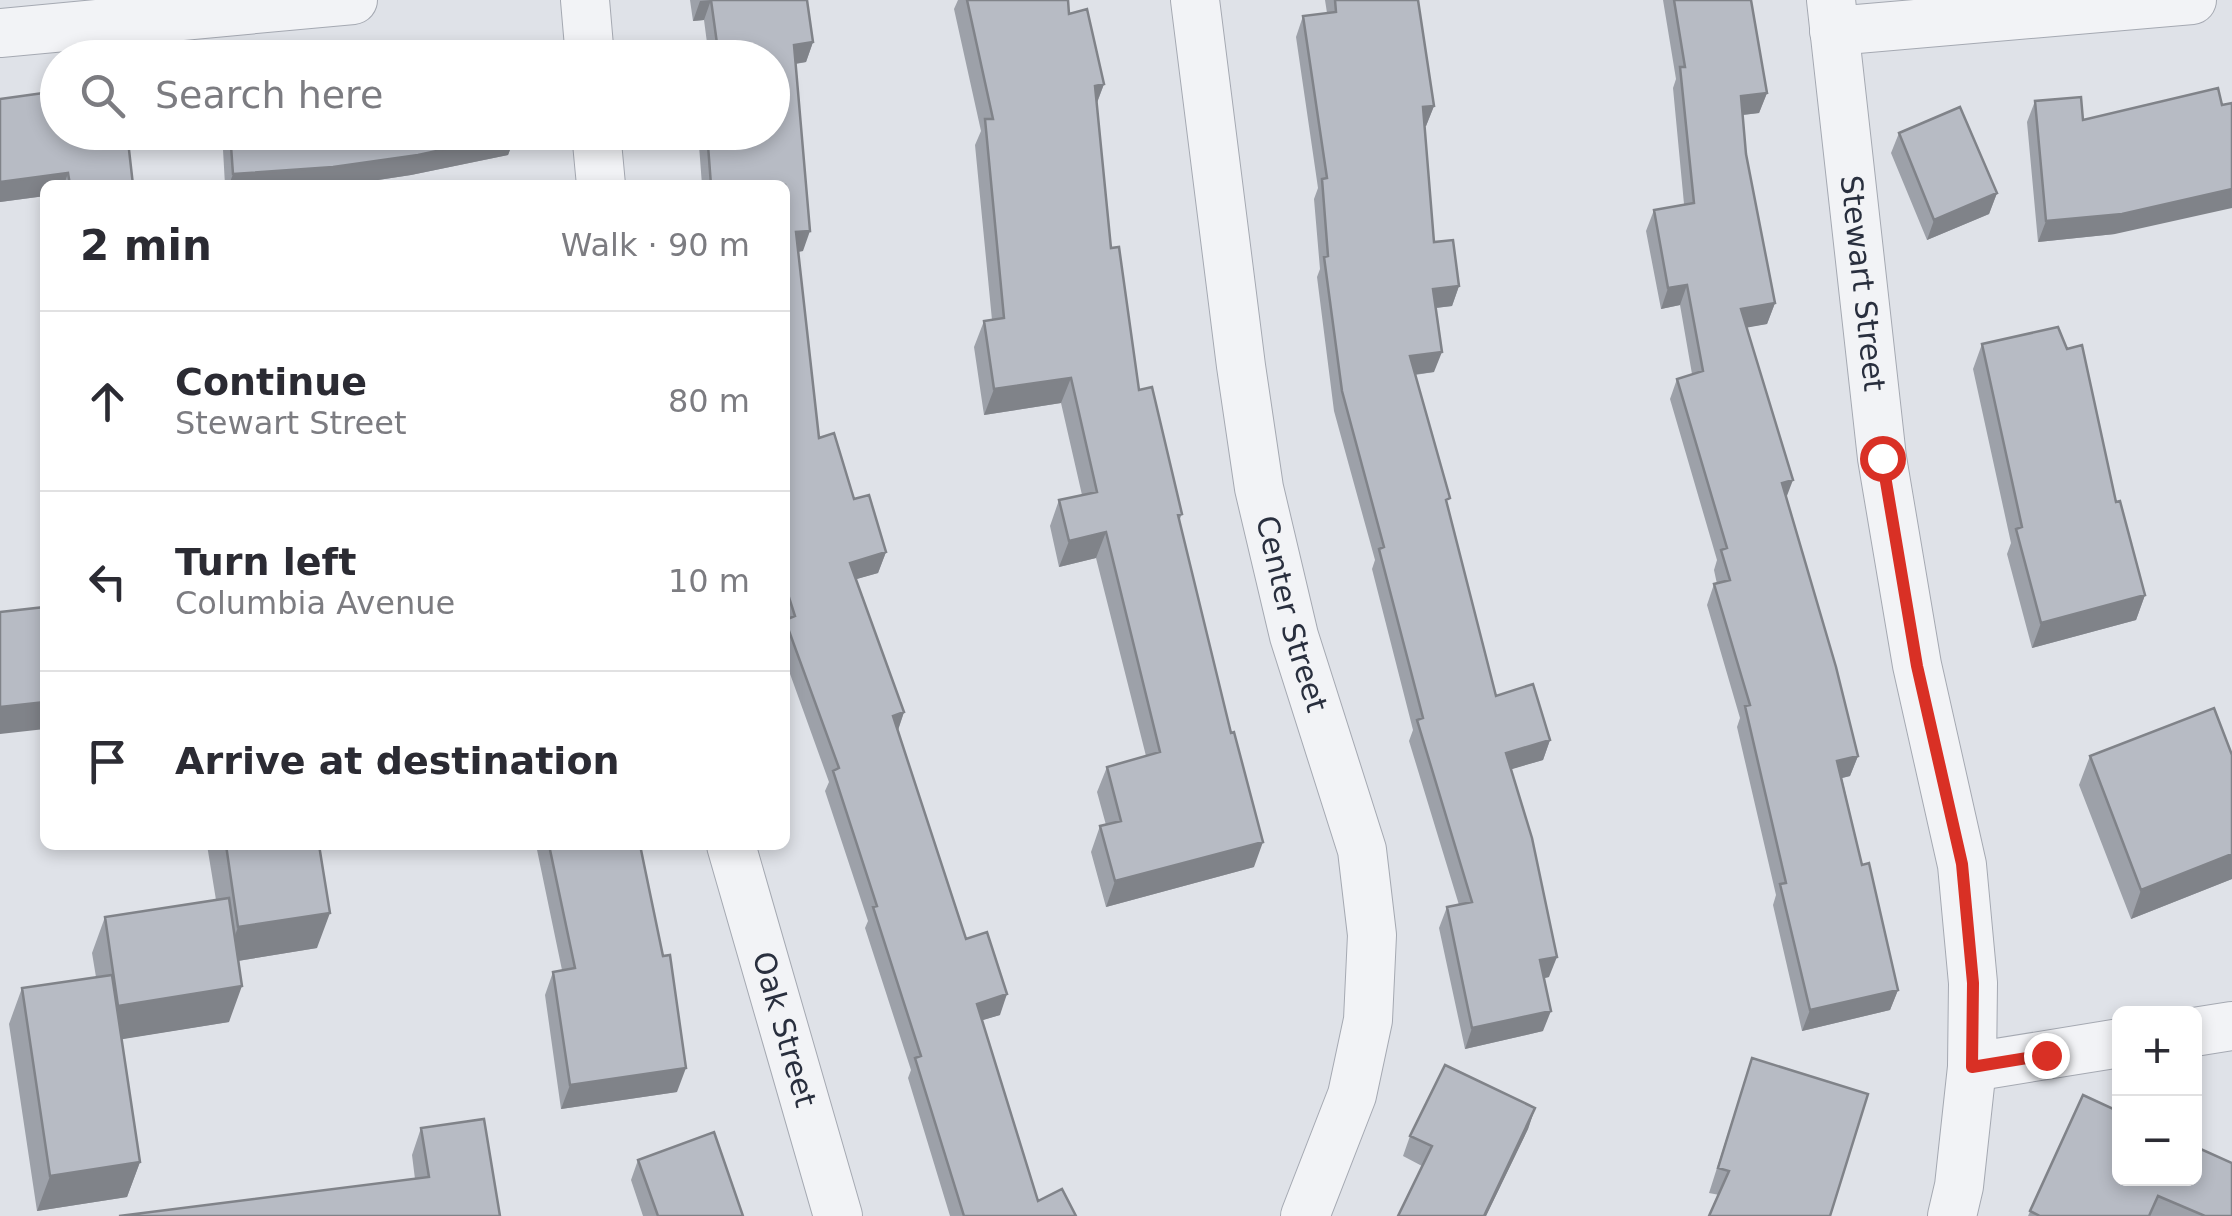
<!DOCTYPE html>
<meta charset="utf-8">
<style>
body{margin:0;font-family:"DejaVu Sans",sans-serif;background:#f7f7f7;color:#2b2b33}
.controls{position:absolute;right:30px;bottom:30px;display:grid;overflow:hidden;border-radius:15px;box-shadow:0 5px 15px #0003}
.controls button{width:90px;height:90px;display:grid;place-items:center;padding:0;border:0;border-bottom:2px solid #e1e1e2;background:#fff;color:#2b2b33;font:50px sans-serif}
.stop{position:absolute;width:30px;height:30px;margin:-22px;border:8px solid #d93025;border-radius:50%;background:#fff}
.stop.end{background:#d93025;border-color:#fff;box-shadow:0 2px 10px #0008}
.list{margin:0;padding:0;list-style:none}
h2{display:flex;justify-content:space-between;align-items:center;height:130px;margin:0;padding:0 40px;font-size:42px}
h2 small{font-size:32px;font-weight:400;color:#7c7c81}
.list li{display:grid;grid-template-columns:65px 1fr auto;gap:30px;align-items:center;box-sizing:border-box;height:180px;padding:0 40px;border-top:2px solid #e1e1e2}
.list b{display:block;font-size:38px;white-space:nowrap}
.list p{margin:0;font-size:32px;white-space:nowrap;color:#7c7c81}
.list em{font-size:32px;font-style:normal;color:#7c7c81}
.icon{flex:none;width:55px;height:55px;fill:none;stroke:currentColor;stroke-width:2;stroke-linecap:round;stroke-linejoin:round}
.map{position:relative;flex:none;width:2232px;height:1216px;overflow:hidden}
.search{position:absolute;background:#fff;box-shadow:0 5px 15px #0003;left:40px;top:40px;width:750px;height:110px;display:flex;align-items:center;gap:25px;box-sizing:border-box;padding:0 35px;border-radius:55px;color:#7c7c81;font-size:38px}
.panel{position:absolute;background:#fff;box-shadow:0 5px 15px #0003;left:40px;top:180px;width:750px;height:670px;border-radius:15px}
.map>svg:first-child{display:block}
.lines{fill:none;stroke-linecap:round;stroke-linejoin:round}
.minor-casing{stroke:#a5a9b2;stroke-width:50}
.minor{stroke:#f2f3f6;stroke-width:48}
.wall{fill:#9da1a9}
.shaded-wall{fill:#808389}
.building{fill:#b7bbc4;stroke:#808389;stroke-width:2.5}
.route{stroke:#d93025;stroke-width:12}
.labels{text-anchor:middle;stroke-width:8;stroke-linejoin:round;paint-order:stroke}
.street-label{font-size:30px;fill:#292f3e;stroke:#eff1f6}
</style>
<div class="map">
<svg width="2232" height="1216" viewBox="0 0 2232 1216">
<rect width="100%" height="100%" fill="#dfe2e8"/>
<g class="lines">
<defs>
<g id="minor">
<path d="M 585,0 L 590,58"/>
<path id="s1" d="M 1195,0 L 1241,366 L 1259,488 L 1294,636 L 1362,850 L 1372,935 L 1368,1020 L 1352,1095 L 1305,1216"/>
<path id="s2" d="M 1831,0 L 1882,458 L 1917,665 L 1962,865 L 1973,983 L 1972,1067 L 1959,1186 L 1952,1216"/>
<path d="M 1834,31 L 2192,0"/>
<path d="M 0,33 L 353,0"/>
<path d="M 596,132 L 601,185"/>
<path id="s3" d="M 731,845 L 838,1216"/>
<path d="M 2194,1032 L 2232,1026"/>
<path d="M 1972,1067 L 2120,1043"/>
</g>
</defs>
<use href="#minor" class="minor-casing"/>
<use href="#minor" class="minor"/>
</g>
<path class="wall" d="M 690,0 L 807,0 L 813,42 L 806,62 L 796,64 L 803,251 L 798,252 L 819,438 L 886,552 L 878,573 L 856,579 L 904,712 L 898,730 L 966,939 L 1000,1015 L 982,1020 L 1038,1201 L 1076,1216 L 950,1216 L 908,1078 L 911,1070 L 865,928 L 868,921 L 825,791 L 829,782 L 785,660 L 785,185 L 702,185 L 698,132 L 772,132 L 772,58 L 709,58 L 704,20 L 693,21 Z
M 958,0 L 1068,0 L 1069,14 L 1104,84 L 1097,103 L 1111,248 L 1139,390 L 1182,514 L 1179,521 L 1254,867 L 1106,907 L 1091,852 L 1100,826 L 1106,825 L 1097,792 L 1107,767 L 1146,756 L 1096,558 L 1059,567 L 1050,526 L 1059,500 L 1082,495 L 1061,403 L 984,415 L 974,347 L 984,321 L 992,320 L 975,145 L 981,131 L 954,9 Z
M 1325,0 L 1418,0 L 1434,106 L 1426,126 L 1425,126 L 1434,242 L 1459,286 L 1452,306 L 1436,308 L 1434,372 L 1415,375 L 1496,696 L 1550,740 L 1543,760 L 1511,769 L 1549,977 L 1544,978 L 1543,1031 L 1465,1049 L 1439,928 L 1447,907 L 1459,905 L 1409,741 L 1413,730 L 1372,569 L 1375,560 L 1334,411 L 1317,277 L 1320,269 L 1314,199 L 1318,188 L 1296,37 L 1303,16 L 1327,13 Z
M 1663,0 L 1751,0 L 1767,93 L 1759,113 L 1743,115 L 1746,154 L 1775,303 L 1767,324 L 1747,327 L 1786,498 L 1858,756 L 1850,776 L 1842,778 L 1862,865 L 1898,990 L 1890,1010 L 1802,1031 L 1773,905 L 1776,895 L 1737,727 L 1740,718 L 1707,605 L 1714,584 L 1717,584 L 1714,570 L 1717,560 L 1670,399 L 1677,379 L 1692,374 L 1680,305 L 1661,309 L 1646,231 L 1654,210 L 1684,204 L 1673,88 L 1676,79 Z
M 58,83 L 58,132 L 133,185 L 45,185 L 45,196 L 0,202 L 0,99 L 55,91 Z
M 2035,101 L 2083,120 L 2115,234 L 2038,242 L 2027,122 Z
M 222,132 L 516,132 L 516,134 L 508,155 L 411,175 L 345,185 L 225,185 Z
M 1899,133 L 1997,193 L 1989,214 L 1927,240 L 1891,153 Z
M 1982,344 L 2116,502 L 2145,595 L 2136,620 L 2032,648 L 2007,554 L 2011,543 L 1973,369 Z
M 2232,755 L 2232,879 L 2131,919 L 2079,785 L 2090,756 Z
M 207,845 L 319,845 L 317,948 L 238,961 L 229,1022 L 121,1039 L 140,1162 L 127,1197 L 37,1211 L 9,1024 L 22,988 L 96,977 L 92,953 L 105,917 L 216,900 Z
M 536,845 L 640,845 L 677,1092 L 561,1109 L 545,995 L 553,972 L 562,970 Z
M 1752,1058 L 1830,1216 L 1709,1193 Z
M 2083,1095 L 2232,1216 L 2028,1216 Z
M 1535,1108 L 1528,1129 L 1486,1216 L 1398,1216 L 1422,1166 L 1403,1156 L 1410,1136 Z
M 421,1128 L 500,1216 L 415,1179 L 412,1155 Z
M 638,1160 L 743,1216 L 643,1216 L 631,1180 Z"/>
<path class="shaded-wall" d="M 711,0 L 704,20 L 693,21 L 700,1 Z
M 813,42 L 806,62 L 786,65 L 794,45 Z
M 1104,84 L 1094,110 L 1095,86 Z
M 1767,93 L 1759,113 L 1733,116 L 1741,96 Z
M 1434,106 L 1426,126 L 1416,128 L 1423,107 Z
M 516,134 L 508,155 L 411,175 L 345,185 L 229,185 L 233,174 Z
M 68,173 L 64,185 L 45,185 L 45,196 L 0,202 L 0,182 Z
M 2232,189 L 2232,208 L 2115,234 L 2038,242 L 2046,221 Z
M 1997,193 L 1989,214 L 1927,240 L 1934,220 Z
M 810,231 L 803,251 L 789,253 L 796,232 Z
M 1687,285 L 1680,305 L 1661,309 L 1668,288 Z
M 1459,286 L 1452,306 L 1426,309 L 1433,289 Z
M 1775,303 L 1767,324 L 1734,330 L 1741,309 Z
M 1442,352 L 1434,372 L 1403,376 L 1410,356 Z
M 1071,378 L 1061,403 L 984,415 L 994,389 Z
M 1793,480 L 1785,501 L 1782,483 Z
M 1106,532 L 1096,558 L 1059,567 L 1069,541 Z
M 886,552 L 878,573 L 843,583 L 850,563 Z
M 2145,595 L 2136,620 L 2032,648 L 2041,623 Z
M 45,702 L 45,729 L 0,734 L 0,707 Z
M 904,712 L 897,733 L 893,716 Z
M 1550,740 L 1543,760 L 1499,773 L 1506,753 Z
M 1858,756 L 1850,776 L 1830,781 L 1837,761 Z
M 1263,842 L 1254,867 L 1106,907 L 1115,881 Z
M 2232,854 L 2232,879 L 2131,919 L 2141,890 Z
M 330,913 L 317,948 L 225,963 L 238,927 Z
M 1557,957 L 1549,977 L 1532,981 L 1540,960 Z
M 242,986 L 229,1022 L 105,1042 L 118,1006 Z
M 1898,990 L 1890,1010 L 1802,1031 L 1810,1010 Z
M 1007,994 L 1000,1015 L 970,1024 L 977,1004 Z
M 1551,1011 L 1543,1031 L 1465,1049 L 1472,1028 Z
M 686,1068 L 677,1092 L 561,1109 L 570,1085 Z
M 1535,1108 L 1528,1129 L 1486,1216 L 1484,1216 Z
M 140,1162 L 127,1197 L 37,1211 L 50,1176 Z"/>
<path class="building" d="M 711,0 L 807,0 L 813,42 L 794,45 L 810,231 L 796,232 L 819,438 L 834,433 L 854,499 L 869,495 L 886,552 L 850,563 L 904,712 L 893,716 L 966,939 L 987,932 L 1007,994 L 977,1004 L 1038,1201 L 1062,1189 L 1076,1216 L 964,1216 L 915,1058 L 921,1056 L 873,907 L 877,906 L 833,771 L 839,768 L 785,620 L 795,616 L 785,585 L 785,185 L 711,185 L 707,132 L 772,132 L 772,58 L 719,58 Z
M 967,0 L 1068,0 L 1069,14 L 1087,9 L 1104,84 L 1095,86 L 1111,248 L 1119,247 L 1139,390 L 1152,387 L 1182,514 L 1178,515 L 1231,733 L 1234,732 L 1263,842 L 1115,881 L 1100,826 L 1121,821 L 1107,767 L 1160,752 L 1106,532 L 1069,541 L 1059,500 L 1097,492 L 1071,378 L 994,389 L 984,321 L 1004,318 L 985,119 L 993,119 Z
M 1335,0 L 1418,0 L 1434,106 L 1423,107 L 1434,242 L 1453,240 L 1459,286 L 1433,289 L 1442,352 L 1410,356 L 1450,498 L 1446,500 L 1496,696 L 1533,684 L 1550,740 L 1506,753 L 1532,838 L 1557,957 L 1540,960 L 1551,1011 L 1472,1028 L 1447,907 L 1472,902 L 1417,720 L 1423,718 L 1379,549 L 1384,547 L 1342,391 L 1324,257 L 1328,256 L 1322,179 L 1327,178 L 1303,16 L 1336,12 Z
M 1674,0 L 1751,0 L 1767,93 L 1741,96 L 1746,154 L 1775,303 L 1741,309 L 1793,480 L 1782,483 L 1836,667 L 1858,756 L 1837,761 L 1862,865 L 1869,863 L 1898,990 L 1810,1010 L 1780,884 L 1786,883 L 1745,706 L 1750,705 L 1714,584 L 1730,580 L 1721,550 L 1727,548 L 1677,379 L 1703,371 L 1687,285 L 1668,288 L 1654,210 L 1694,203 L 1680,67 L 1685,67 Z
M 498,44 L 500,58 L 432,58 Z
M 294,55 L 294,58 L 263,58 Z
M 2218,88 L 2222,105 L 2232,103 L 2232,189 L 2122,214 L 2046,221 L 2035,101 L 2081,97 L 2083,120 Z
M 58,91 L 58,132 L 127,132 L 133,185 L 70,185 L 68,173 L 0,182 L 0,99 Z
M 1960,107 L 1997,193 L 1934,220 L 1899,133 Z
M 230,132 L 516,132 L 516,134 L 418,155 L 333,167 L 233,174 Z
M 2058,327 L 2067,349 L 2082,345 L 2116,502 L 2120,501 L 2145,595 L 2041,623 L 2016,529 L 2022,527 L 1982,344 Z
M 45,607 L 45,702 L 0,707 L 0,612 Z
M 2214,708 L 2232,755 L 2232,854 L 2141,890 L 2090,756 Z
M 226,845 L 319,845 L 330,913 L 238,927 Z
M 549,845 L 640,845 L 663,956 L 670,955 L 686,1068 L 570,1085 L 553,972 L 575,968 Z
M 229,898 L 242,986 L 118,1006 L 105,917 Z
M 112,975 L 140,1162 L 50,1176 L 22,988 Z
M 1752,1058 L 1868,1094 L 1830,1216 L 1709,1216 L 1729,1171 L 1718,1168 Z
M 1445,1065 L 1535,1108 L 1484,1216 L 1398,1216 L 1432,1146 L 1410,1136 Z
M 2083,1095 L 2120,1112 L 2120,1178 L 2194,1178 L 2194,1146 L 2232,1163 L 2232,1216 L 2205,1216 L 2158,1196 L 2149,1216 L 2040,1216 L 2030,1211 Z
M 484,1119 L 500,1216 L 119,1216 L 429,1177 L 421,1128 Z
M 714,1132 L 743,1216 L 658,1216 L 638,1160 Z"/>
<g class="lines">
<path class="route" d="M 1882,458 L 1917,666 L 1962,864 L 1973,983 L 1972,1067 L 2046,1055"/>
</g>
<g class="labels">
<g class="street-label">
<text dy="10" stroke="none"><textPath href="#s2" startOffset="285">Stewart Street</textPath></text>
<text dy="10" stroke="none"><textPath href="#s1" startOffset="622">Center Street</textPath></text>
<text dy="10" stroke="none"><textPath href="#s3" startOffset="192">Oak Street</textPath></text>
</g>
</g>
</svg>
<div class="controls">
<button>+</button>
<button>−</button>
</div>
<div class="stop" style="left:1882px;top:458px"></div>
<div class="stop end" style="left:2046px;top:1055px"></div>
<div class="search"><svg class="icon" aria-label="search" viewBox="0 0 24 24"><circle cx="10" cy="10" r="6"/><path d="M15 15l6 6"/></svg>Search here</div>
<section class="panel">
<h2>2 min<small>Walk · 90 m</small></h2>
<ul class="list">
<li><svg class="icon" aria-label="ahead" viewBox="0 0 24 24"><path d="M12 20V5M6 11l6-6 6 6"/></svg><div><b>Continue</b><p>Stewart Street</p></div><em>80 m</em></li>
<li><svg class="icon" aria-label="left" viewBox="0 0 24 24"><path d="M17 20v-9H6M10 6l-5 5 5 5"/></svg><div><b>Turn left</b><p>Columbia Avenue</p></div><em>10 m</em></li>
<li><svg class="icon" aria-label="arrive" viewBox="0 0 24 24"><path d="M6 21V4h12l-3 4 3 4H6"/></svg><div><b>Arrive at destination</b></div></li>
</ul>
</section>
</div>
